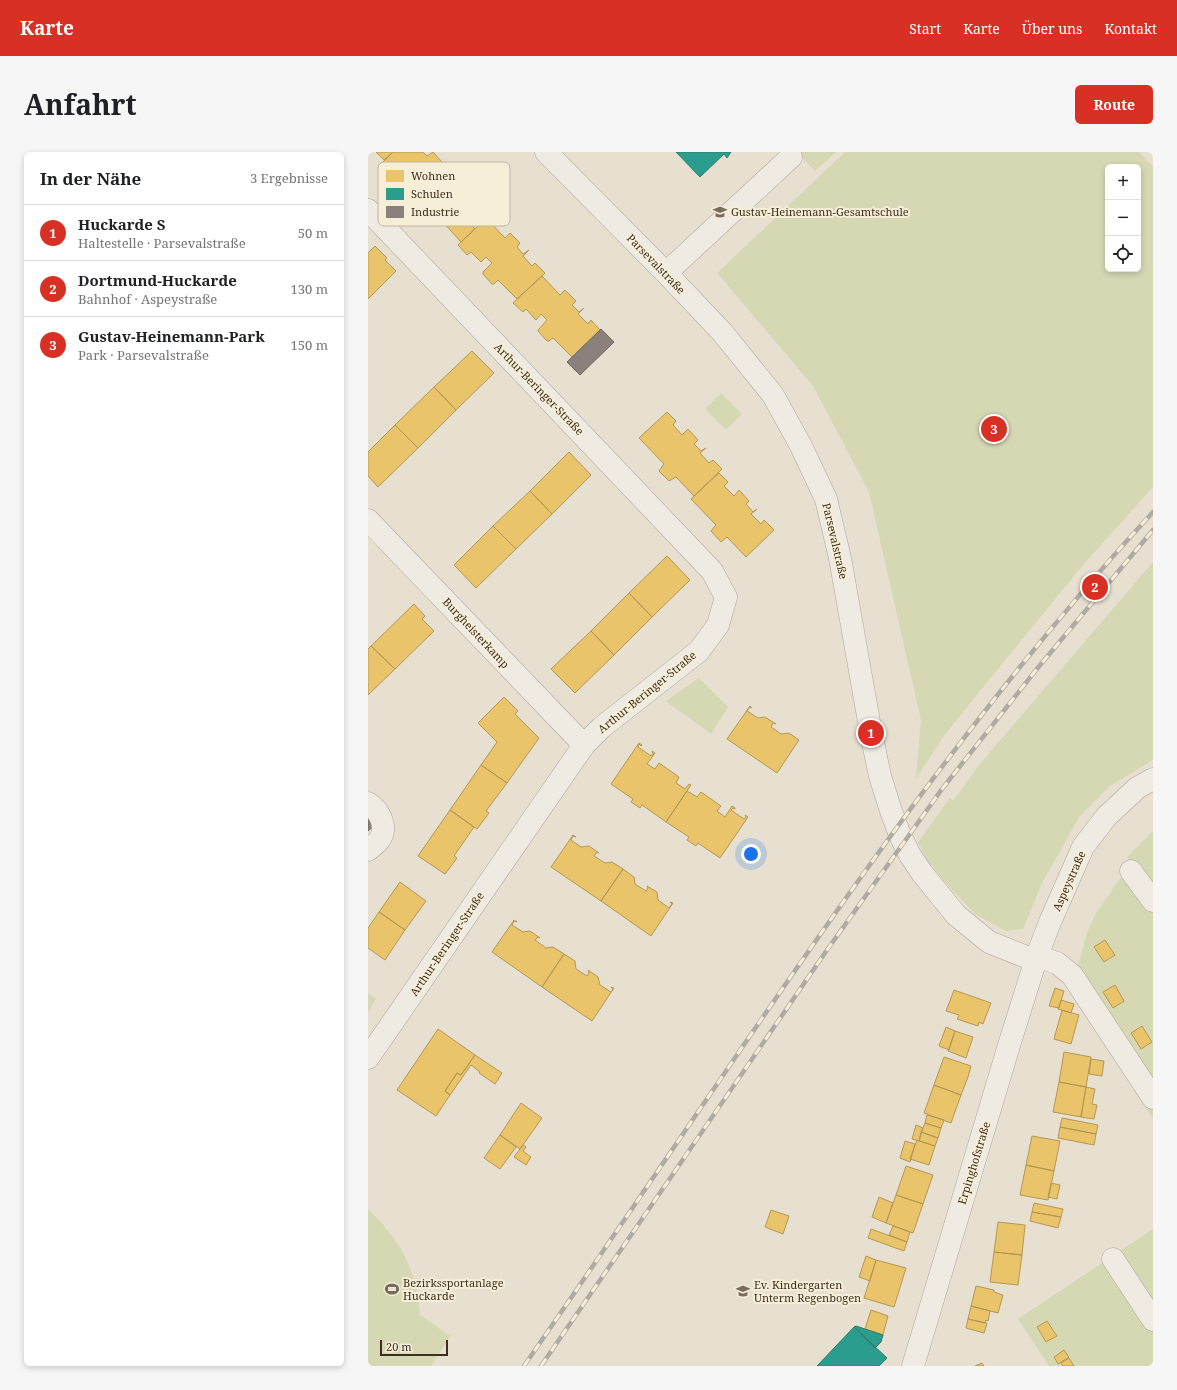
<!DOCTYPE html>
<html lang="de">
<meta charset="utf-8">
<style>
body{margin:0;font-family:"Noto Serif",serif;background:#f6f6f6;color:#202124}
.controls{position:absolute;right:12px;top:12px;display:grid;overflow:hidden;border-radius:6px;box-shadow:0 2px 6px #0003}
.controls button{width:36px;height:36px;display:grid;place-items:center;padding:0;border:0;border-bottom:1px solid #e0e0e0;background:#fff;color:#202124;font:20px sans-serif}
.scale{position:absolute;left:12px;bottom:10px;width:68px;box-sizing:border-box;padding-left:4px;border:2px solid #3d2e20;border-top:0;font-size:11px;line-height:14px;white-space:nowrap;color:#3d2e20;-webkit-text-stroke:3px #f7eed8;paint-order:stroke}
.you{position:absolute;left:383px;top:702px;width:14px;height:14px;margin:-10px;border:3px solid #fff;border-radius:50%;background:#1a73e8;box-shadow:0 0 0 6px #1a73e833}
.badge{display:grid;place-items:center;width:26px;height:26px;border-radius:50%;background:#d93025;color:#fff;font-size:13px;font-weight:700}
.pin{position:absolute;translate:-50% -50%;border:2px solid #fff;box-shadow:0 1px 4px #0006}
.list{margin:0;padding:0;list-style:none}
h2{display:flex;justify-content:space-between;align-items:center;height:52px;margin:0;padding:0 16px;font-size:17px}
h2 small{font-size:13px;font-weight:400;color:#757577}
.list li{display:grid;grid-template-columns:26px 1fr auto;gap:12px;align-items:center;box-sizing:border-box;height:56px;padding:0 16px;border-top:1px solid #e0e0e0}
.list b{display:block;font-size:15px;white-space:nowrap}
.list p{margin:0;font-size:13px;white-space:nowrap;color:#757577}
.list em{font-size:13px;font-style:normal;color:#757577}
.icon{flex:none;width:22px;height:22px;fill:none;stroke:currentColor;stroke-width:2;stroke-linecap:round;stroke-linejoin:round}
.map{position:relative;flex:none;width:785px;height:1214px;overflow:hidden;border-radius:6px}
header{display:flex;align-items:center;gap:24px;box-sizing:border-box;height:56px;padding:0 20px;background:#d93025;color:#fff}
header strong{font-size:19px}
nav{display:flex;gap:22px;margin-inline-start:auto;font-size:14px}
.intro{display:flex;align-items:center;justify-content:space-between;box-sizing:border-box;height:96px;padding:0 24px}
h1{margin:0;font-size:28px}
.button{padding:10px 18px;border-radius:6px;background:#d93025;color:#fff;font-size:14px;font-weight:700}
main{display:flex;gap:24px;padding:0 24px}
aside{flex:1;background:#fff;border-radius:6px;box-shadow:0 2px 6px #0003}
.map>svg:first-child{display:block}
.green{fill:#d6d7b3;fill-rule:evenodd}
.homes{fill:#e9c46a;stroke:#b59754}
.schools{fill:#2a9d8f;stroke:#307c6e}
.industry{fill:#8a817c;stroke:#736860}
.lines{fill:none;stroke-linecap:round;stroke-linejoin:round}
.minor-casing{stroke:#ada599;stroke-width:23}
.minor{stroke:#efebe3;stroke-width:22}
.rail-casing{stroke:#afaaa2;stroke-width:4.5}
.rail{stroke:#f7eed8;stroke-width:3;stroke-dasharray:9;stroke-linecap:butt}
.labels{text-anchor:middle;stroke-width:4;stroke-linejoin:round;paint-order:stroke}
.poi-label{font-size:11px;fill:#3d2e20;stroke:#f7eed8;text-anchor:start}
.street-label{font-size:11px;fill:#3d2e20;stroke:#f7eed8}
.key{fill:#f7eed8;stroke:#bfb4a1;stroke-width:1}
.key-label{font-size:11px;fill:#3d2e20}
</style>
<header>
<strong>Karte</strong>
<nav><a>Start</a><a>Karte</a><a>Über uns</a><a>Kontakt</a></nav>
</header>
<div class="intro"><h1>Anfahrt</h1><a class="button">Route</a></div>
<main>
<aside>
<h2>In der Nähe<small>3 Ergebnisse</small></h2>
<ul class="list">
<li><span class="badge">1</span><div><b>Huckarde S</b><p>Haltestelle · Parsevalstraße</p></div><em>50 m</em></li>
<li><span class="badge">2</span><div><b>Dortmund-Huckarde</b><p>Bahnhof · Aspeystraße</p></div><em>130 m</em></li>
<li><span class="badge">3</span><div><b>Gustav-Heinemann-Park</b><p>Park · Parsevalstraße</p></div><em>150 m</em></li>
</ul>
</aside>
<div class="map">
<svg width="785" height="1214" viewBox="0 0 785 1214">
<rect width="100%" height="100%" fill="#e7e0d1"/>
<path class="green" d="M 429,0 L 468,0 L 447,19 Z
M 477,0 L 771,0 L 785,15 L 785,335 L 715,413 L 608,544 L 575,585 L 548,627 L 553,568 L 501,340 L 445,234 L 349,121 ZM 740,15 L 770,15 L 770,117 L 740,117 Z
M 353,241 L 374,262 L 358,278 L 337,257 Z
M 785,410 L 785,608 L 742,634 L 712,664 L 674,731 L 655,777 L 638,779 L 607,762 L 576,729 L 559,708 L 550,690 L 582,646 L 585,649 L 611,613 Z
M 331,526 L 360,555 L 343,582 L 298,549 Z
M 785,679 L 785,967 L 698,831 L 710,813 L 720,778 L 728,761 L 763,711 L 759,705 Z
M 0,841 L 8,847 L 0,860 Z
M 0,1057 C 33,1089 48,1116 52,1163 L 82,1184 L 63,1214 L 0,1214 Z
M 785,1077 L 785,1214 L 681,1214 L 650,1167 Z"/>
<path class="homes" d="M 8,0 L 25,0 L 16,8 Z
M 25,0 L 55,0 L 59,4 L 65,0 L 74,10 L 71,14 L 78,21 L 83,17 L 77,23 L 87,33 L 90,30 L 99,39 L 71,66 L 53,47 L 47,51 L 37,41 L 37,39 L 46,30 L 41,24 L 35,29 L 25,18 L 22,21 L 13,12 Z
M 87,56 L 107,77 L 93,90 L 74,69 Z
M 118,66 L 137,86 L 142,81 L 152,91 L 149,95 L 155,102 L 161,98 L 155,104 L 164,114 L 167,111 L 177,121 L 149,147 L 130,128 L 126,132 L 124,132 L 115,122 L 115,120 L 124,111 L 118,105 L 113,110 L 103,100 L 99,103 L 90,93 Z
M 7,94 L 19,106 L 17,108 L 28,119 L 0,147 L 0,101 Z
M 174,124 L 192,143 L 197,138 L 208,149 L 204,153 L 211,160 L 216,156 L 210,162 L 220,172 L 223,168 L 232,178 L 204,205 L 185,186 L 181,189 L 179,189 L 170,179 L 170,178 L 179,168 L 173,162 L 168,168 L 158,157 L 155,160 L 145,151 Z
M 104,199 L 126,221 L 88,258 L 66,235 Z
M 66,235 L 88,258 L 50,296 L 27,273 Z
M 299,260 L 308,269 L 305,273 L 314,283 L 320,277 L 330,288 L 326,292 L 333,299 L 338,296 L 332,301 L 341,311 L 345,308 L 354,317 L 326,344 L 308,325 L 301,329 L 291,319 L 296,312 L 271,286 Z
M 27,273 L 50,296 L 10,335 L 0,324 L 0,300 Z
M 201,300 L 223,323 L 184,362 L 162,339 Z
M 351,321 L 360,330 L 356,334 L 366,344 L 371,338 L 381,349 L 378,352 L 385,360 L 389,357 L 383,362 L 393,372 L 396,368 L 406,378 L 378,405 L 359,385 L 353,390 L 343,379 L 348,373 L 323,347 Z
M 162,339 L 184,362 L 148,397 L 125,374 Z
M 125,374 L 148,397 L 108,436 L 86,413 Z
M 299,404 L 322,428 L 284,465 L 261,441 Z
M 261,441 L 284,465 L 246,503 L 223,479 Z
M 46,452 L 57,464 L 54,467 L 66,479 L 27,517 L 3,494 Z
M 223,479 L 246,503 L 207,541 L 183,517 Z
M 3,494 L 27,517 L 0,543 L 0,497 Z
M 136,545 L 150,559 L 147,562 L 171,586 L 139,631 L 113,613 L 129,590 L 110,571 Z
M 382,554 L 384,556 L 382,555 L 379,559 L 390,566 L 397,565 L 408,572 L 405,571 L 403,575 L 413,582 L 421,581 L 431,588 L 409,621 L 359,587 Z
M 271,591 L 274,593 L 273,594 L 271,592 L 270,595 L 283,604 L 285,601 L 284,599 L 287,601 L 279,612 L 287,617 L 291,611 L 311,625 L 308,631 L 317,637 L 321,632 L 323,633 L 298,670 L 274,653 L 272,656 L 263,650 L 265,647 L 243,632 Z
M 113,613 L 139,631 L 118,659 L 121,661 L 109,677 L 82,658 Z
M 319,639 L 329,645 L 333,640 L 353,654 L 349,659 L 357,665 L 364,654 L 367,656 L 367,657 L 365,656 L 363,658 L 376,667 L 378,665 L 377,663 L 380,665 L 352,706 L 330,691 L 328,694 L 319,688 L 321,685 L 298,670 Z
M 82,658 L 106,675 L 86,704 L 89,706 L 77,722 L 50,704 Z
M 205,683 L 208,685 L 205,684 L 203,688 L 213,695 L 221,694 L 231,701 L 229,700 L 226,704 L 237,711 L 244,710 L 255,717 L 233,749 L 183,715 Z
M 255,717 L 266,725 L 267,732 L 278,739 L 280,736 L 279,734 L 289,740 L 290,748 L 301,756 L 304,752 L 302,750 L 305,751 L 283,784 L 233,749 Z
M 32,730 L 58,749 L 37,778 L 11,760 Z
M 11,760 L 37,778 L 17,808 L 0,796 L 0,776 Z
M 146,768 L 149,770 L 146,769 L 144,773 L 155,780 L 162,779 L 172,786 L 170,785 L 167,788 L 178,796 L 185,795 L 196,802 L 174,835 L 124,800 Z
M 737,788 L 747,803 L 736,810 L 726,795 Z
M 196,802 L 207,809 L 208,817 L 219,824 L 221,821 L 220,818 L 230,825 L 232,833 L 243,840 L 245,837 L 243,835 L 246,836 L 224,869 L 174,835 Z
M 747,833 L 756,849 L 745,856 L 735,840 Z
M 687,836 L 696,839 L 691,856 L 681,854 Z
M 586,838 L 623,851 L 615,872 L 611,870 L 610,874 L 589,867 L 591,863 L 578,859 Z
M 693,848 L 706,852 L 703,861 L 690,857 Z
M 694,858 L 711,863 L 703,892 L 686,887 Z
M 774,874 L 784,890 L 773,897 L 763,881 Z
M 578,875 L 587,879 L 581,898 L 571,894 Z
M 70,877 L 107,903 L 93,923 L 89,921 L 77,939 L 82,943 L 68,964 L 29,938 Z
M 587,879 L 605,885 L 598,906 L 580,899 Z
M 696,900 L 723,905 L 718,935 L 691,930 Z
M 107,903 L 134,921 L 127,932 L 111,921 L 112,920 L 103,913 L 82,943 L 77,939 L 89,921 L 93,923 Z
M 576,905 L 603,914 L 600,925 L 593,943 L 566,933 Z
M 723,907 L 736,909 L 734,924 L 721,922 Z
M 691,930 L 718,935 L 713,965 L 685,960 Z
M 566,933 L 593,943 L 583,971 L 556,961 Z
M 718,935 L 727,937 L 724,952 L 729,953 L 726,967 L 713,965 Z
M 153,951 L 174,966 L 152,997 L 132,983 Z
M 559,963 L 576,968 L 573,976 L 557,971 Z
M 694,966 L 730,973 L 728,982 L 692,975 Z
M 557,971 L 573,976 L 570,986 L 553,980 Z
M 548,973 L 555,976 L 551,989 L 544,987 Z
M 692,975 L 728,982 L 726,993 L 690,986 Z
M 553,980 L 570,986 L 567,994 L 551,989 Z
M 132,983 L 148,995 L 132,1017 L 116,1006 Z
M 664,984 L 692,989 L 686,1019 L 658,1013 Z
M 549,988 L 567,994 L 561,1013 L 542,1007 Z
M 537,989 L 547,992 L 542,1010 L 532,1006 Z
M 155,993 L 158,995 L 155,999 L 163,1005 L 158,1013 L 146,1005 Z
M 658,1013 L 686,1019 L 680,1048 L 652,1043 Z
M 538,1014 L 565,1023 L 555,1052 L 528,1043 Z
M 683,1031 L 692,1033 L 689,1047 L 680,1045 Z
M 528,1043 L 555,1052 L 545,1081 L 518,1071 Z
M 511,1045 L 525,1051 L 518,1071 L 504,1065 Z
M 666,1051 L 695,1057 L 693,1065 L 664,1060 Z
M 403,1058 L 421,1064 L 415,1082 L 397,1075 Z
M 664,1060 L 693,1065 L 690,1076 L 662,1069 Z
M 630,1070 L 657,1073 L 654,1103 L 626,1100 Z
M 525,1074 L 542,1080 L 539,1090 L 521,1083 Z
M 503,1077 L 539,1090 L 536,1099 L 500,1086 Z
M 626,1100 L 654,1103 L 650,1133 L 622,1130 Z
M 498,1104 L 508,1108 L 502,1129 L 491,1125 Z
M 508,1108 L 538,1116 L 526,1155 L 496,1146 Z
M 608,1134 L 626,1138 L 626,1140 L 635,1143 L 630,1161 L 603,1154 Z
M 603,1154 L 622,1159 L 620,1169 L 618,1168 L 617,1171 L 600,1167 Z
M 503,1158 L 520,1164 L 515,1183 L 497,1177 Z
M 600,1167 L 619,1171 L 616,1181 L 598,1176 Z
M 679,1169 L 689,1184 L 678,1190 L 669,1175 Z
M 696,1198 L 701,1205 L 690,1212 L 686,1205 Z
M 701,1206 L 706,1214 L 695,1214 L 693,1211 Z
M 614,1211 L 616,1214 L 607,1214 Z"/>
<path class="schools" d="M 308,0 L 363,0 L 359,6 L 356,2 L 332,25 Z
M 488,1174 L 515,1183 L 513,1190 L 507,1196 L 486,1175 Z
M 486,1175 L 519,1206 L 511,1214 L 449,1214 Z"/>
<path class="industry" d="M 233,177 L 246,190 L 212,223 L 199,210 Z
M 0,666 L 7,673 L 0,679 Z"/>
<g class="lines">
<defs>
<path id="minor" d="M 178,0 L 298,121 L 354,180 L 405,243 L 433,294 L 458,347 L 472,406 L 503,581 L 512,624 L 523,659 L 532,683 L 542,703 L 554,721 L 588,763 L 621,790 L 668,809
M 0,58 L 344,419 L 358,445 L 350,473 L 331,499 L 234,575 L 216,593 L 0,906
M 298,121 L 423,5
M 0,368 L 216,593
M 0,651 C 11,658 20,674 12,687 C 9,691 4,695 0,698
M 763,719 L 785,749
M 669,804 L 689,811 L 704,823 L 785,946
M 745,1107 L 785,1168
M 545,1214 L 642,890 L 669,804 L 682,770 L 715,695 L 738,665 L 769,636 L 785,627"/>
</defs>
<use href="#minor" class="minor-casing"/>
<use href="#minor" class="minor"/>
<defs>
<path id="rail" d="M 156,1214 C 224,1116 291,1017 358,919 C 490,725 626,533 785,360
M 173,1214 L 459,798 L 574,637 L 668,518 L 785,378"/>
</defs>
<use href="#rail" class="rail-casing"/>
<use href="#rail" class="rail"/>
</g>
<defs>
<symbol id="school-bare" viewBox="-9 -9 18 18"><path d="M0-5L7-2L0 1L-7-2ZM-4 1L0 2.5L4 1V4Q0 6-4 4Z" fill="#786c5e" stroke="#f7eed8" stroke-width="2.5" paint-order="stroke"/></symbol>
<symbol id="stadium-bare" viewBox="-9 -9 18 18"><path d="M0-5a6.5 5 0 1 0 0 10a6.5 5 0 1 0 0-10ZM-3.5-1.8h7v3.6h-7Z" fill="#786c5e" stroke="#f7eed8" stroke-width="2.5" paint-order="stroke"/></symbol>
</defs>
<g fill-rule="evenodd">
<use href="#school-bare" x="342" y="50" width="20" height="20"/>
<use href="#stadium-bare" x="14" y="1127" width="20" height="20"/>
<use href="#school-bare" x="365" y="1129" width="20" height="20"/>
</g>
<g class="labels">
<g class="poi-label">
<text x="363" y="64">Gustav-Heinemann-Gesamtschule</text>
<text x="35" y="1135">Bezirkssportanlage<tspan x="35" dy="13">Huckarde</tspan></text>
<text x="386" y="1137">Ev. Kindergarten<tspan x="386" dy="13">Unterm Regenbogen</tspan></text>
</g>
<g class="street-label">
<text transform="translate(288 112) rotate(46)" y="4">Parsevalstraße</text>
<text transform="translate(171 237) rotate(46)" y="4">Arthur-Beringer-Straße</text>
<text transform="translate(467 389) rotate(77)" y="4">Parsevalstraße</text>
<text transform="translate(108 481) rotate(47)" y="4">Burgheisterkamp</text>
<text transform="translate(279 540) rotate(-39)" y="4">Arthur-Beringer-Straße</text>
<text transform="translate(701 729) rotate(-66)" y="4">Aspeystraße</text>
<text transform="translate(79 792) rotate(-56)" y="4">Arthur-Beringer-Straße</text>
<text transform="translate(606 1011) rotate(-73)" y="4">Erpinghofstraße</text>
</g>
</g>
<rect x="10" y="10" width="132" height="64" rx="6" class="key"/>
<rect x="18" y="18" width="18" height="12" fill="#e9c46a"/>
<rect x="18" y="36" width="18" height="12" fill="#2a9d8f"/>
<rect x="18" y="54" width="18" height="12" fill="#8a817c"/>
<g class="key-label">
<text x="43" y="28">Wohnen</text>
<text x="43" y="46">Schulen</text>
<text x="43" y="64">Industrie</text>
</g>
</svg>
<div class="controls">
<button>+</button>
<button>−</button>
<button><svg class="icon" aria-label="locate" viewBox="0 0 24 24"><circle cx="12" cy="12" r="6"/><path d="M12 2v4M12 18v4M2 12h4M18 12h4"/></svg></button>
</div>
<div class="scale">20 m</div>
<div class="you"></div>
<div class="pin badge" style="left:503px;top:581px">1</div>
<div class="pin badge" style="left:727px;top:435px">2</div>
<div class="pin badge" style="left:626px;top:277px">3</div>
</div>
</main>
